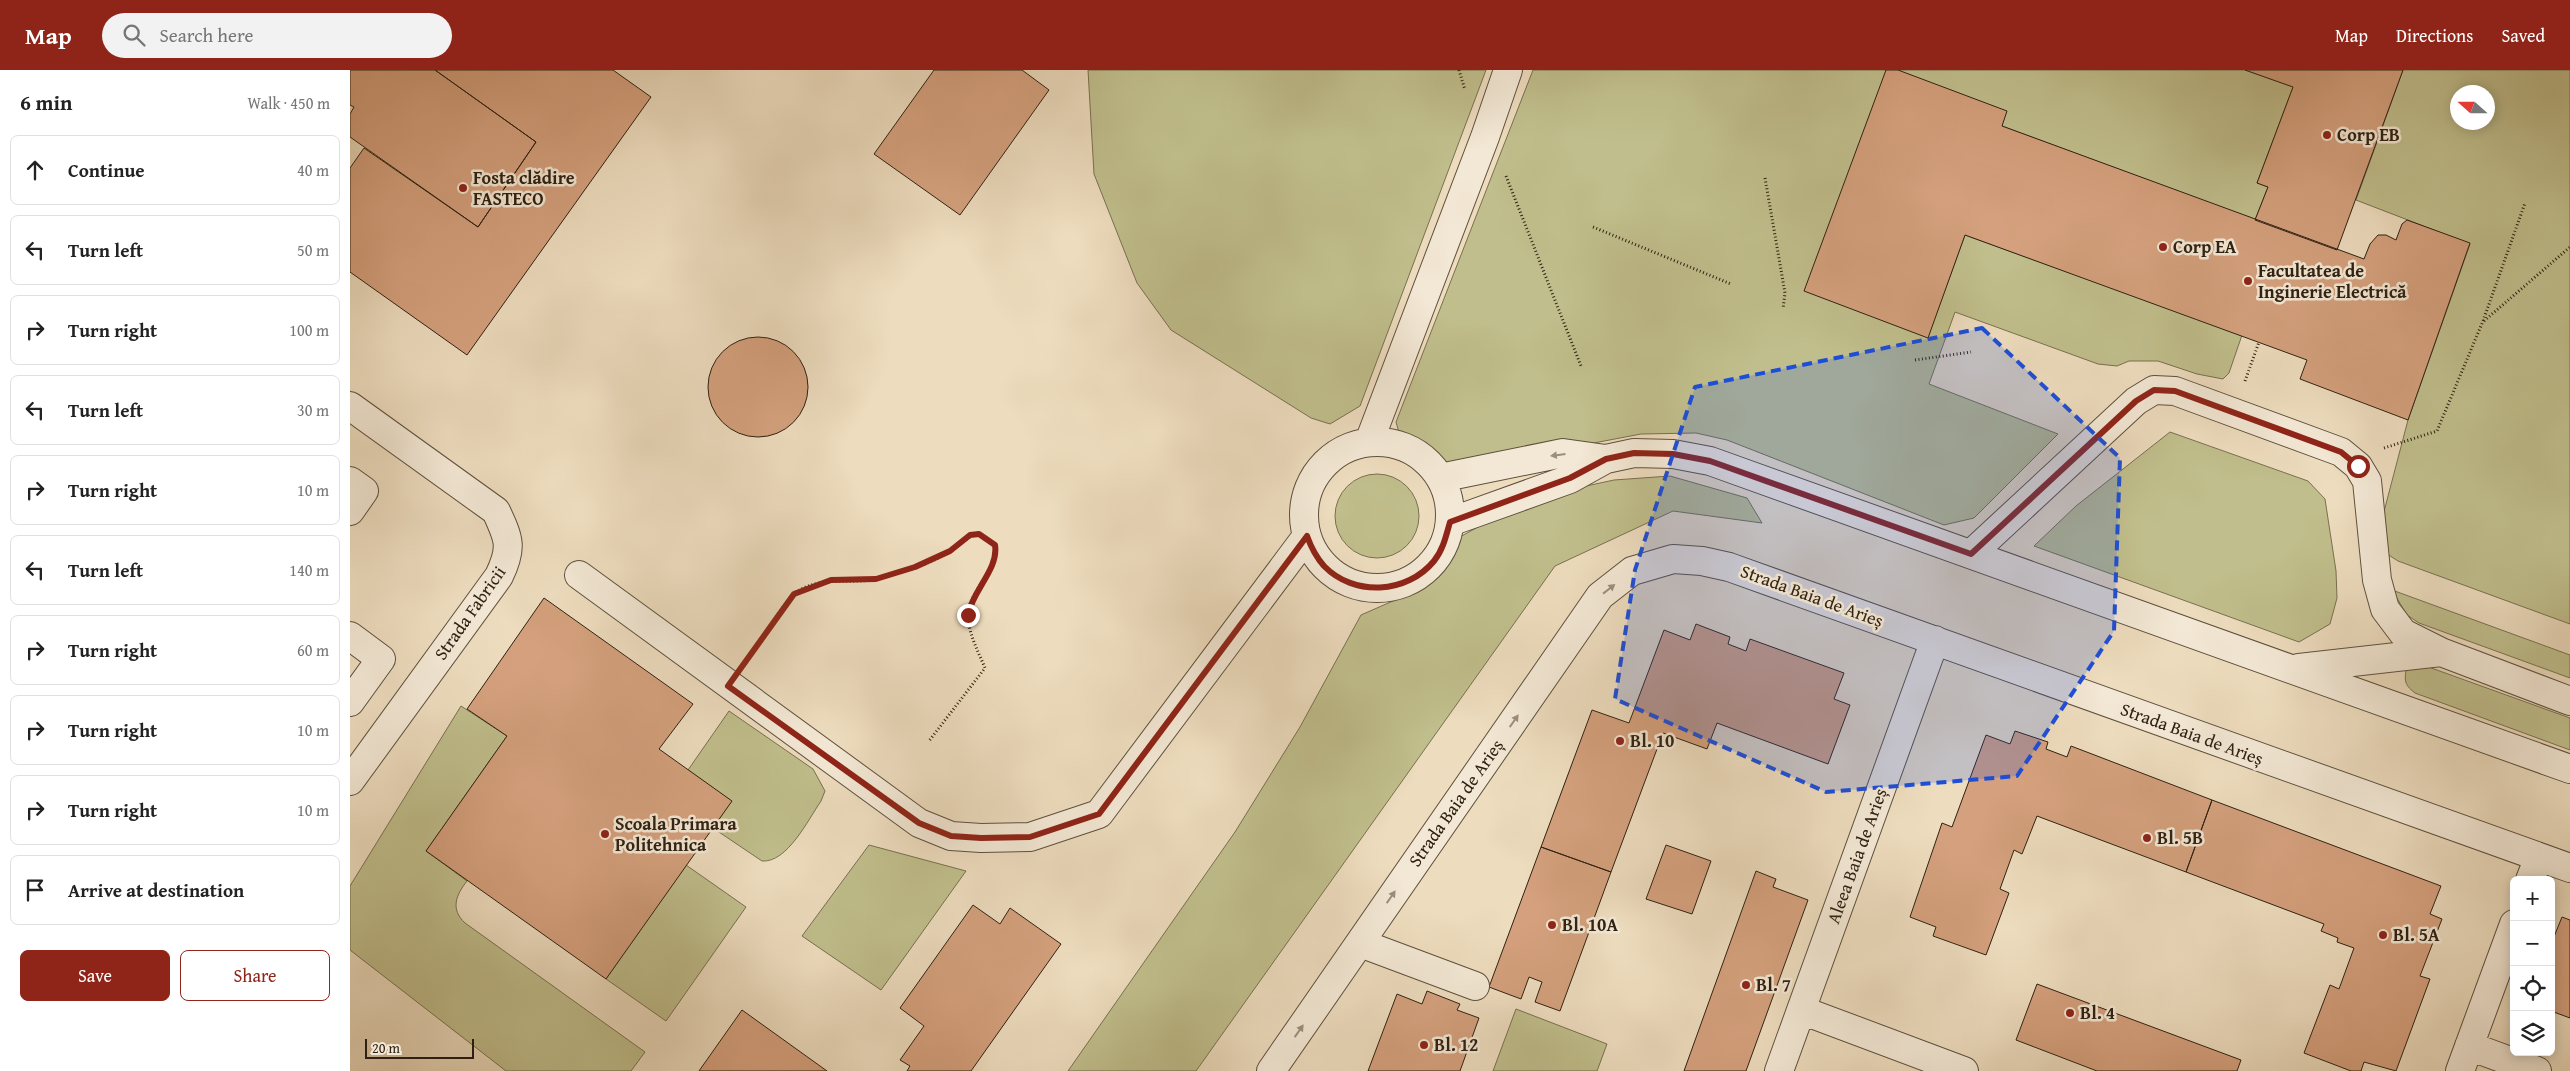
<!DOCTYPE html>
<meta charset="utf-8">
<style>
body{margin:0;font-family:"Gentium Book Plus",serif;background:#f2f2f2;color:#222}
.controls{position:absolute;right:15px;bottom:15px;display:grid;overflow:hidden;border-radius:8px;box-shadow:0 2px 12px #0003}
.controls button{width:45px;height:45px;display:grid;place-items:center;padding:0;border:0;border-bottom:1px solid #e0e0e0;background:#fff;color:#222;font:25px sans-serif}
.compass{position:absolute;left:2100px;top:15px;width:45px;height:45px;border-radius:50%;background:#fff;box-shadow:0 2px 12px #0003;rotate:291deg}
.scale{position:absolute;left:15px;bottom:12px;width:109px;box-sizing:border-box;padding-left:5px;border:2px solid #2f2112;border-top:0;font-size:14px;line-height:18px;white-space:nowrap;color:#2f2112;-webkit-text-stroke:4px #f3e8d5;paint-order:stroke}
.stop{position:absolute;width:15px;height:15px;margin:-11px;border:4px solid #8f2418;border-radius:50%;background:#fff}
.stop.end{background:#8f2418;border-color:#fff;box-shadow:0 1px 5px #0008}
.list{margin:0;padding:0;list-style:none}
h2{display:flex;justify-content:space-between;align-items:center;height:65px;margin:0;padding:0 20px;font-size:21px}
h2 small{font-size:16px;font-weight:400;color:#767676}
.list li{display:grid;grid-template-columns:32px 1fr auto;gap:15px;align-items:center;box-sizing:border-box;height:70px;margin:0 10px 10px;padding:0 10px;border:1px solid #e0e0e0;border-radius:8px}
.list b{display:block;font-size:19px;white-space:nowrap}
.list em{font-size:16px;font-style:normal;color:#767676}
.actions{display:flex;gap:10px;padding:15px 20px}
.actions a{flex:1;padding:11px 0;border:1px solid #8f2418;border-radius:8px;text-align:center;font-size:18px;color:#8f2418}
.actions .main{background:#8f2418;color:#fff}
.icon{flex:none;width:28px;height:28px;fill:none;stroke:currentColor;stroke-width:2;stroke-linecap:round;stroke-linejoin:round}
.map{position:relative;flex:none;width:2220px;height:1001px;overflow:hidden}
header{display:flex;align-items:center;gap:30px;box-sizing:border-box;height:70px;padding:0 25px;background:#8f2418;color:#fff}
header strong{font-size:24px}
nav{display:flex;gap:28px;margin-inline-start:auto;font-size:18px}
.search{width:350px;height:45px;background:#f2f2f2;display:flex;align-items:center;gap:12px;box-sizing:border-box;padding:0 18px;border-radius:28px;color:#767676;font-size:19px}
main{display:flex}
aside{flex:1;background:#fff}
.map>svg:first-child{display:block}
.green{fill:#c0be8c;stroke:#78704f;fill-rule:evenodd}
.building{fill:#d4a07d;stroke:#2f2112}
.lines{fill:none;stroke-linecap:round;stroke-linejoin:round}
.minor-casing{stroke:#5e503d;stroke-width:30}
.path{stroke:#2f2112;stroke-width:3;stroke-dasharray:1 2.5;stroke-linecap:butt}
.minor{stroke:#f3e8d5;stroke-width:28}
.oneway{fill:#9b8e7d}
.route{stroke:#8f2418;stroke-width:6}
.marked{fill:#1d4ed8;fill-opacity:0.2;stroke:#1d4ed8;stroke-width:4;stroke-dasharray:10 6;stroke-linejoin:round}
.poi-dot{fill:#8f2418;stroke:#f3e8d5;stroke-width:2}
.labels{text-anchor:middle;stroke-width:5;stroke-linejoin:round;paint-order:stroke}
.poi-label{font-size:18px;font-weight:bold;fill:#2f2112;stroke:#f3e8d5;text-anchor:start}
.street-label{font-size:18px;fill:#2f2112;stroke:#f3e8d5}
</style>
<header>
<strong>Map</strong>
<div class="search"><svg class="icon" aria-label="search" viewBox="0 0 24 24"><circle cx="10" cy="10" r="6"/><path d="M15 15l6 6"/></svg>Search here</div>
<nav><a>Map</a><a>Directions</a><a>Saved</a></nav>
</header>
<main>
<aside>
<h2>6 min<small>Walk · 450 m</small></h2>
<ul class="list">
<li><svg class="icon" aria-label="ahead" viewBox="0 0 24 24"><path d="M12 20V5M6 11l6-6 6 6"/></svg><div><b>Continue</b></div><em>40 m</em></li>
<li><svg class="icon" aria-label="left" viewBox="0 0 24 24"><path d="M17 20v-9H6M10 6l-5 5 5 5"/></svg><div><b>Turn left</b></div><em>50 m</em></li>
<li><svg class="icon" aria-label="right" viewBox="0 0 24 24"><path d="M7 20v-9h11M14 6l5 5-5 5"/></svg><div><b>Turn right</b></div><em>100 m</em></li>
<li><svg class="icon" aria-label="left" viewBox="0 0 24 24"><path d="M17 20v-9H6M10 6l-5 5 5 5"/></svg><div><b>Turn left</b></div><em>30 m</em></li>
<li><svg class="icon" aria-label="right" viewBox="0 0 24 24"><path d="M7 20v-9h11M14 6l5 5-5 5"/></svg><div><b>Turn right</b></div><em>10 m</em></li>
<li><svg class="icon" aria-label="left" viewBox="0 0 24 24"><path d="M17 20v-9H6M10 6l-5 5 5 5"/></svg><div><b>Turn left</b></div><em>140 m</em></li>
<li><svg class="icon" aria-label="right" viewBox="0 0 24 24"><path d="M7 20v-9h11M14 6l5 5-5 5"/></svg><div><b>Turn right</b></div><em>60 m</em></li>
<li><svg class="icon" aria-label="right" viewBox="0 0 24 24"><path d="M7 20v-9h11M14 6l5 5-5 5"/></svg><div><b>Turn right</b></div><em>10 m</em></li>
<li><svg class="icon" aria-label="right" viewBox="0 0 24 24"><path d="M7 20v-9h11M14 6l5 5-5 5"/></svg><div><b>Turn right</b></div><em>10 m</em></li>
<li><svg class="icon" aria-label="arrive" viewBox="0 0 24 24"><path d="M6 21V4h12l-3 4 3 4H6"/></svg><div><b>Arrive at destination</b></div></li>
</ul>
<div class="actions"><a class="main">Save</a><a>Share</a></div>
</aside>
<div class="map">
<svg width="2220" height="1001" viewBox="0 0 2220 1001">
<rect width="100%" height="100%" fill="#eddcbe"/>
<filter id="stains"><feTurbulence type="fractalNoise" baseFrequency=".004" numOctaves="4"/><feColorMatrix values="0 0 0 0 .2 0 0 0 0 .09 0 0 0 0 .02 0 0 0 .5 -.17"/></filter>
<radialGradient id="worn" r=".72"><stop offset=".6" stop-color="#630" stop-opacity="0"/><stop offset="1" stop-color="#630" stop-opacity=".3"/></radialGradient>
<path class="green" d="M 738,0 L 1136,0 L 1010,336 L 980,354 L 961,348 L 821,260 L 787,213 L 744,104 Z
M 1183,0 L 1536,0 L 1578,267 L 1615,165 L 1892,265 L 1879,303 L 1873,309 L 1847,304 L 1808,291 L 1779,291 L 1767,296 L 1748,294 L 1605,242 L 1579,314 L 1708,364 L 1624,448 L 1594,455 L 1377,370 L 1346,363 L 1291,364 L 1097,401 L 1067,374 L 1050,366 L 1046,352 Z
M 1548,0 L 1895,0 L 1943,17 L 1907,113 L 1918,117 L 1905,150 L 1652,56 Z
M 2053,0 L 2220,0 L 2220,554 L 2048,491 L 2034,482 L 2031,453 L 2058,350 L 2120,174 L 2006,130 ZM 2108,22 L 2138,22 L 2138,52 L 2108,52 Z
M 1820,362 L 1958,411 L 1975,429 L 1986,501 L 1987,528 L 1980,554 L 1949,572 L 1684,476 L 1726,436 Z
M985 446a42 42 0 1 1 84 0a42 42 0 1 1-84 0Z
M 1320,406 L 1397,428 L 1412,453 L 1323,441 L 1205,496 L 846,1001 L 718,1001 L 885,762 L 950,657 L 1011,545 L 1052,527 L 1081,505 L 1099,484 L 1108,468 L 1148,446 L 1199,424 L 1264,410 Z
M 2042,520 L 2220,585 L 2220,608 L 2069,553 L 2057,545 Z
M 2064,595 L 2073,595 L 2220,648 L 2220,680 L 2065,623 C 2056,616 2054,612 2056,601 Z
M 111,636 L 157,666 L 76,781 L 117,811 C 106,825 100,839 115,853 L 295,982 L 281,1001 L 156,1001 L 0,880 L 0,816 Z
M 379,641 L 463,699 L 475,721 L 471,731 C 458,750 437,793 412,791 L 363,758 L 381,731 L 338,700 Z
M 519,775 L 616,801 L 531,920 L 452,866 Z
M 336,795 L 396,837 L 316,951 L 256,909 Z
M 1166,939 L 1257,974 L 1247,1001 L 1143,1001 Z"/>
<path class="building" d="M 0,0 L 85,0 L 186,72 L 128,157 L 0,67 L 0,44 L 4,37 L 0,35 Z
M 85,0 L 263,0 L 301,27 L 117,285 L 0,202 L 0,98 L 14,78 L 128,157 L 186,72 Z
M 584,0 L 672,0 L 699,20 L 610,145 L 524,84 Z
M 1536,0 L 1548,0 L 1657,41 L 1652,56 L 2014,189 L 2020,174 L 2028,165 L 2036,165 L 2046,170 L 2052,154 L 2057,150 L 2120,173 L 2058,350 L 1950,309 L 1957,290 L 1615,165 L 1578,268 L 1454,221 Z
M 1895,0 L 2053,0 L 1987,180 L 1905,150 L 1918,117 L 1907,113 L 1943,17 Z
M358 317a50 50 0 1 1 100 0a50 50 0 1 1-100 0Z
M 194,528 L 343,634 L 309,679 L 382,731 L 256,909 L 76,781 L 157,666 L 117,639 Z
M 1346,554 L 1380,567 L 1378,574 L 1396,581 L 1400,569 L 1494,603 L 1484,629 L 1500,635 L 1478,694 L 1367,653 L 1357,679 L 1313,663 L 1261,802 L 1191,777 L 1242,640 L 1279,653 L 1314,560 L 1340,570 Z
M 1665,661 L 1698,672 L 1696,679 L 1717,687 L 1721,676 L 1862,730 L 1836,802 L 1687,746 L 1672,784 L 1664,780 L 1650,819 L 1659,823 L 1636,885 L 1583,866 L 1586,857 L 1560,847 L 1592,753 L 1602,757 L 1636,665 L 1660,674 Z
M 1862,730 L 2091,816 L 2080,844 L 2092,849 L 2070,906 L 2080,909 L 2046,1001 L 2014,992 L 2011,1001 L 2001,1001 L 1954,983 L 1980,915 L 1989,919 L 2004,878 L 1987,872 L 1988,868 L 1971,861 L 1974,854 L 1836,802 Z
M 1316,775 L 1361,791 L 1342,844 L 1296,829 Z
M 1191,777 L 1261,802 L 1210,941 L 1185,932 L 1192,912 L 1179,907 L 1171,929 L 1139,917 Z
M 1406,801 L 1426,809 L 1423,817 L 1458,830 L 1396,1001 L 1334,1001 Z
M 623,835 L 650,854 L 660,838 L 711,874 L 621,1001 L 557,1001 L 560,996 L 550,990 L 574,956 L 550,938 Z
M 2212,847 L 2220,850 L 2220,948 L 2201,941 L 2201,874 Z
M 1687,914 L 1891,990 L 1887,1001 L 1747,1001 L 1666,970 Z
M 1077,921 L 1110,934 L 1107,940 L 1129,948 L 1110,1001 L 1018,1001 L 1047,924 L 1072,934 Z
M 392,940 L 477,1001 L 349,1001 Z"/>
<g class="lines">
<defs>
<path id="minor" d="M 0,336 L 146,441 C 159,469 163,477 149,506 L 0,711
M 1019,372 L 1135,67 L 1158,0
M954 445a73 73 0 1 1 146 0a73 73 0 1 1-146 0Z
M 1090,408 L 1213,383 L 1256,389
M 0,411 L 14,421 L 0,441
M 1100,452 L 1220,409 L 1256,389 L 1284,383 L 1323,384 L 1360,391 L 2220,699
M 1621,484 L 1786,331 L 1804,320 L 1825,321 L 1991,382 L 2008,396 L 2017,411 L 2027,510 L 2035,539 L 2053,563 L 2091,582
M 229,505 L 569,753 L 601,766 L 631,768 L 680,767 L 749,744 L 957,466
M 0,566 L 31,589 L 0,632
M 1949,598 L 2091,582 L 2220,631
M 2180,810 L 2189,787
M 1010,873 L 1125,916
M 1451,940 L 1614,1001
M 2119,976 L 2187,1001
M 921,1001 L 1250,526 L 1282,501 L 1323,489 L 1352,491 L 1379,497 L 2220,798
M 1429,1001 L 1585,570
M 2110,1001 L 2164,854"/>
</defs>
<use href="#minor" class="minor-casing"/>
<path class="path" d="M 1109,0 L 1115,20
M 1156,106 L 1231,296
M 1415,108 L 1435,223 L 1433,239
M 1243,157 L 1381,214
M 2134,251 L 2220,177
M 1565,290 L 1621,282
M 1895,311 L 1909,272
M 2034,378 L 2087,361 L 2133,251 L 2175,133
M 398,587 C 408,574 434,532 445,523 C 470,505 499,515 526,509 C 550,504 580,494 601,481 C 611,474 617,466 629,464 L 645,475 C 649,501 618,520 618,546 C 619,565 628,581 635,598 L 579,671"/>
<use href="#minor" class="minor"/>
</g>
<defs><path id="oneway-solid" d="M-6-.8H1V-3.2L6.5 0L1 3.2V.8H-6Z" transform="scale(1.25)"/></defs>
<g class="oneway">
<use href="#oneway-solid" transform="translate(1208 385) rotate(173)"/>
<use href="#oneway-solid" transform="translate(1259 519) rotate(-38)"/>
<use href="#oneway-solid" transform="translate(1164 651) rotate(-55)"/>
<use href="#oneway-solid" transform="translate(1041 827) rotate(-55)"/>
<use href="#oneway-solid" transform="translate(949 961) rotate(-55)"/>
</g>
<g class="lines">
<path class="route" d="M 618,545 C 622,521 649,499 645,475 L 629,464 L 620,465 L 600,481 L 565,497 L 526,509 L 481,510 L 444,524 L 378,616 L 569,753 L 601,766 L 631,768 L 680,767 L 749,744 L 957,466 C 961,477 966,487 974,496 C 1004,527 1057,524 1084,491 C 1093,480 1096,466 1100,452 L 1220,408 L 1256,389 L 1284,383 L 1323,384 L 1360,391 L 1621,484 L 1786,331 L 1804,320 L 1825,321 L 1991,382 L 2008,396"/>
</g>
<path class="marked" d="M 1632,258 L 1770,388 L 1764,561 L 1667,706 L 1476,722 L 1265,629 L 1285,500 L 1345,317 Z"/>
<g class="poi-dot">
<circle cx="1977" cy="65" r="5"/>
<circle cx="113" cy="118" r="5"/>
<circle cx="1813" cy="177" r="5"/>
<circle cx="1898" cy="211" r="5"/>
<circle cx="1270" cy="671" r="5"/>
<circle cx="255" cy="764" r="5"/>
<circle cx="1797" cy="768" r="5"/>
<circle cx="1202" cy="855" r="5"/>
<circle cx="2033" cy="865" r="5"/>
<circle cx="1396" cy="915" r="5"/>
<circle cx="1720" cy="943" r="5"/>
<circle cx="1074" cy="975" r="5"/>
</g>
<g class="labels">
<g class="poi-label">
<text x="1987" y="71">Corp EB</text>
<text x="123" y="114">Fosta clădire<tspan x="123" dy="21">FASTECO</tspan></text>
<text x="1823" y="183">Corp EA</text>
<text x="1908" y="207">Facultatea de<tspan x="1908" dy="21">Inginerie Electrică</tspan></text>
<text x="1280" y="677">Bl. 10</text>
<text x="265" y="760">Scoala Primara<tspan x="265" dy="21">Politehnica</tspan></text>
<text x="1807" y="774">Bl. 5B</text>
<text x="1212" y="861">Bl. 10A</text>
<text x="2043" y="871">Bl. 5A</text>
<text x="1406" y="921">Bl. 7</text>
<text x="1730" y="949">Bl. 4</text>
<text x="1084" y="981">Bl. 12</text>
</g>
<g class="street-label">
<text transform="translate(1462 526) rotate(20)" y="6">Strada Baia de Arieș</text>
<text transform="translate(120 543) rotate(-55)" y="6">Strada Fabricii</text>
<text transform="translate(1842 664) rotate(20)" y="6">Strada Baia de Arieș</text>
<text transform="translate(1106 733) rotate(-55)" y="6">Strada Baia de Arieș</text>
<text transform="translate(1507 786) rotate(-70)" y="6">Aleea Baia de Arieș</text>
</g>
</g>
<rect width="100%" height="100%" filter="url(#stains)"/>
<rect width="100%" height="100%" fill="url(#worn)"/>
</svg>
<div class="controls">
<button>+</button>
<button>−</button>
<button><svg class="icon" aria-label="locate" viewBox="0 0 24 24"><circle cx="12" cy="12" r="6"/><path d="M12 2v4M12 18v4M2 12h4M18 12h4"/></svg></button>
<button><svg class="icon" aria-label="layers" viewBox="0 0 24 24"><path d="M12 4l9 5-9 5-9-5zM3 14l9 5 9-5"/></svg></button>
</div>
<svg class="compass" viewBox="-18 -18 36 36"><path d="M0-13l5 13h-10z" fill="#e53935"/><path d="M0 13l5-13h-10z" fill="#767676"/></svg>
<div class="scale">20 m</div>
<div class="stop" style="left:2008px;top:396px"></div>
<div class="stop end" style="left:618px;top:545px"></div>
</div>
</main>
